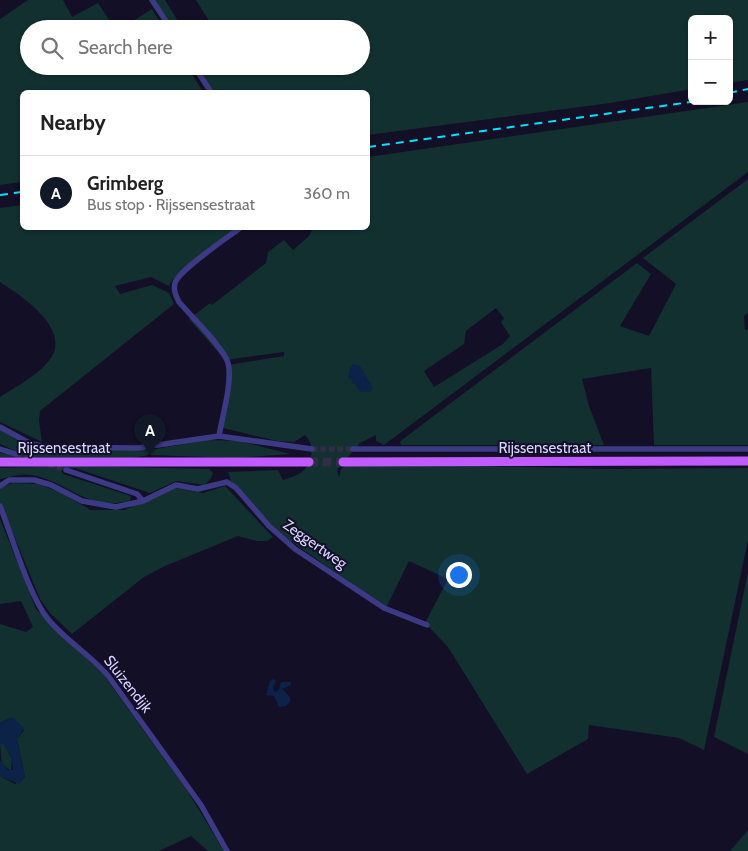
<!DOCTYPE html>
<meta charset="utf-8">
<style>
body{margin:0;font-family:Cabin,sans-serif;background:#f2f2f2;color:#222}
.controls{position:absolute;right:15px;top:15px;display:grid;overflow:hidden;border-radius:8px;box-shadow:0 1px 4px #0004}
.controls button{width:45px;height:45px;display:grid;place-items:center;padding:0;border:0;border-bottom:1px solid #e0e0e0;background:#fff;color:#222;font:25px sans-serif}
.you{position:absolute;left:458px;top:574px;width:18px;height:18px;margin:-12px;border:4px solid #fff;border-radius:50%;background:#1a73e8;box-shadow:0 0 0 8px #1a73e833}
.badge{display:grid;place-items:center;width:32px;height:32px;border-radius:50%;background:#111827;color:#fff;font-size:16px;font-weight:700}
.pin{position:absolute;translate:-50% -41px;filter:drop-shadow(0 1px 2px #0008)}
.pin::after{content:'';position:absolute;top:26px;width:18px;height:15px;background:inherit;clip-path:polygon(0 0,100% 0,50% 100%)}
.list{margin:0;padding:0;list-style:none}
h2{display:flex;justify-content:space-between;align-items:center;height:65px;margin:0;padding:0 20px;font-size:21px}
h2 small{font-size:16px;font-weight:400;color:#767676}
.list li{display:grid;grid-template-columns:32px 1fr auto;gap:15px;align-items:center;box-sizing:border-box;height:75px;padding:0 20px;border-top:1px solid #e0e0e0}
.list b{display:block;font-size:19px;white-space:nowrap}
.list p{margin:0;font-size:16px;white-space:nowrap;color:#767676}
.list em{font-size:16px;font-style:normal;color:#767676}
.icon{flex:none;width:28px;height:28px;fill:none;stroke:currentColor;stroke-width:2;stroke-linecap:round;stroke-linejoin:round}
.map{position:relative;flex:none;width:748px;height:851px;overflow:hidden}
.search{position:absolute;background:#fff;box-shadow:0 1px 4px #0004;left:20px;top:20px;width:350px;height:55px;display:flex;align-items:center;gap:12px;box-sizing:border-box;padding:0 18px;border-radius:28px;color:#767676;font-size:19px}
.panel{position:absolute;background:#fff;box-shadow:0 1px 4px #0004;left:20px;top:90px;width:350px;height:140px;border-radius:8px}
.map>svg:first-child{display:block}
.green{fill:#12302f;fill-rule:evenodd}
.water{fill:#0c2248}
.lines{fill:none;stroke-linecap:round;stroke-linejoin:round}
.street-tunnel{stroke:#312d47;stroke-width:5.5;stroke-dasharray:5.5 3;stroke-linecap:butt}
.primary-tunnel{stroke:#312d47;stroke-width:9;stroke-dasharray:9 4.5;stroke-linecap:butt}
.street{stroke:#3d3a85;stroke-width:5.5}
.primary{stroke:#c25bff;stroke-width:9}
.rail{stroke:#00e5ff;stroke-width:2;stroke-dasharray:8 6;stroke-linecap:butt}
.labels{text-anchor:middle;stroke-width:4;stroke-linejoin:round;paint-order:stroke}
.street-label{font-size:15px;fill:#d9d4ff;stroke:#130f26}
</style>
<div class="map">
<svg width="748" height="851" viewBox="0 0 748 851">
<rect width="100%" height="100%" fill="#130f26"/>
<path class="green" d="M 28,0 L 63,0 L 72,17 L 98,3 L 115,29 L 29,29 L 29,66 L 187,66 L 203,92 L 22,92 L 22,182 L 0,185 L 0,19 Z
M 154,0 L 165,0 L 183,29 L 171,29 Z
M 196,0 L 748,0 L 748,80 L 729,83 L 729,19 L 692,19 L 692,89 L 610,103 L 368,135 L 368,92 L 210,92 L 194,66 L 361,66 L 361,29 L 214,29 Z
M 152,9 L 164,29 L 120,29 Z
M 748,102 L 748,172 L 384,445 L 376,441 L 376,435 L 360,443 L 337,470 L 339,478 L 341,469 L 349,463 L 612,469 L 748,468 L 748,540 L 704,750 L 679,738 L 589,725 L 588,739 L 527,774 L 448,647 L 425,623 L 448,579 L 409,561 L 386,608 L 275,530 L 231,481 L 228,472 L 278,470 L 283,480 C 289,478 296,476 302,472 C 313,463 315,445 305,435 L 294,442 L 277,441 L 223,428 L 227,365 L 284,356 L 284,352 L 225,360 L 189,319 L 210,303 L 212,305 L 266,263 L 268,252 L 284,240 L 293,250 L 309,236 L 312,230 L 311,228 L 368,228 L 368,157 ZM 496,308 L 504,318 L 501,322 L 510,336 L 503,344 L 434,387 L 424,371 L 464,344 L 466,331 Z
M 748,179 L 748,313 L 744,316 L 745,330 L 748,329 L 748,445 L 654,445 L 651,368 L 582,379 L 589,406 L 604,445 L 401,445 L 400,442 L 403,439 L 637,263 L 651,274 L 620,326 L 649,336 L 676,284 L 643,258 Z
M 22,205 L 22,228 L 236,228 L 172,280 L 169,286 L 151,277 L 115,286 L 120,294 L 152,285 L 169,293 L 174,304 L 40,411 L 39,421 L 42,442 L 0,422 L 0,397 C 15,387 35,377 47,363 C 76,332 23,297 0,282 L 0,208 Z
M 0,430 L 21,442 L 46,450 L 149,450 L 149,455 L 131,458 L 0,457 L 0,453 L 16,455 L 20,453 L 0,444 Z
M 207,440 L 240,441 L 290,454 L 236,458 L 150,455 L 150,450 Z
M 74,466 L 209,469 L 213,473 L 211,478 L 205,485 L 176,481 L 150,493 L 75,468 L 61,470 L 63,474 L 131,496 L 130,501 C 83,511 69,481 31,475 C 20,473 10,477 0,479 L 0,468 Z
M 14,483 L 38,484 L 59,492 L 91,510 L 124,510 L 175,488 L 203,493 L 225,486 L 273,537 L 267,541 L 257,541 L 238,536 L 165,566 L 144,577 L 72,634 L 50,613 L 40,599 L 0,502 L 0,490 L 2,486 Z
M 0,519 L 36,609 L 103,674 L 188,792 L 224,851 L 208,851 L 191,836 L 159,851 L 0,851 L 0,776 L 15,784 L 25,777 L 17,739 L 24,730 L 10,718 L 0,723 L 0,624 L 26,632 L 33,627 L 21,601 L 0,604 Z
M 748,572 L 748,754 L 714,737 Z
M 0,744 L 4,744 L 12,759 L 11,771 L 2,764 Z
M 748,830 L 748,851 L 730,851 Z"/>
<path class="water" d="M 353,364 L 360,366 L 373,388 L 370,392 L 359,391 L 355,384 L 352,383 L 352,380 L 348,378 L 350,368 Z
M 273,679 L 276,681 L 273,688 L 275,692 L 279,689 L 281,682 L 291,682 L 291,685 L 282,689 L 290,697 L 290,702 L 286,706 L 279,707 L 274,696 L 266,695 L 270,681 Z
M 13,717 L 24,728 L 17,739 L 25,777 L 19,784 L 0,776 L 0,760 L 8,770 L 13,770 L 12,759 L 4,744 L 0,744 L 0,723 Z"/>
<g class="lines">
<path class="street-tunnel" d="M 312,449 L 353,449
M 16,454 L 35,460
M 49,464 L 66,470"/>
<path class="primary-tunnel" d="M 309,462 L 343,462"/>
<path class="street" d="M 152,0 L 171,29
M 194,66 L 211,92
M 0,427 L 31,444 L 49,447 L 137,448 L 219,436 L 312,449
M 219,436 C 222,417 233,381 228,363 C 224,348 190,315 179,302 C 176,296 173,290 175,283 C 179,270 227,238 240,228
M 0,449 L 16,454
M 353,449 L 748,449
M 66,470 L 137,494 L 143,501
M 0,486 L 9,480 L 34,480 L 51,485 L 82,501 L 116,507 L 143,501 L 176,485 L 198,489 L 227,482 L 236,488 L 269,526 L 295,549 L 384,608 L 427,625
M 0,506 C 12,536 29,596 48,619 C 66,641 91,655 109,677 L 201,805 L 227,851"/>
<path class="primary" d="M 0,462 L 309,462
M 343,462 L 748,461"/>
<path class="rail" d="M 729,93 L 748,89
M 368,147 L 698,101
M 0,195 L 22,192"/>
</g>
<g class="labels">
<g class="street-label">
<text x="64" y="453">Rijssensestraat</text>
<text x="545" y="453">Rijssensestraat</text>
<text transform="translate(315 544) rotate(35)" y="5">Zeggertweg</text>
<text transform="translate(128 684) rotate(52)" y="5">Sluizendijk</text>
</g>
</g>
</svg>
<div class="controls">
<button>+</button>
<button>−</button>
</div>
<div class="you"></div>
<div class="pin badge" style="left:150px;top:455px">A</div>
<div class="search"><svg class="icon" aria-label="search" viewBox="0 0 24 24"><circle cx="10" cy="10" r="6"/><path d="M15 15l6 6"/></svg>Search here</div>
<section class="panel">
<h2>Nearby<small></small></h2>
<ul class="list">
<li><span class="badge">A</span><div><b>Grimberg</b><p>Bus stop · Rijssensestraat</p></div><em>360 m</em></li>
</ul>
</section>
</div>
